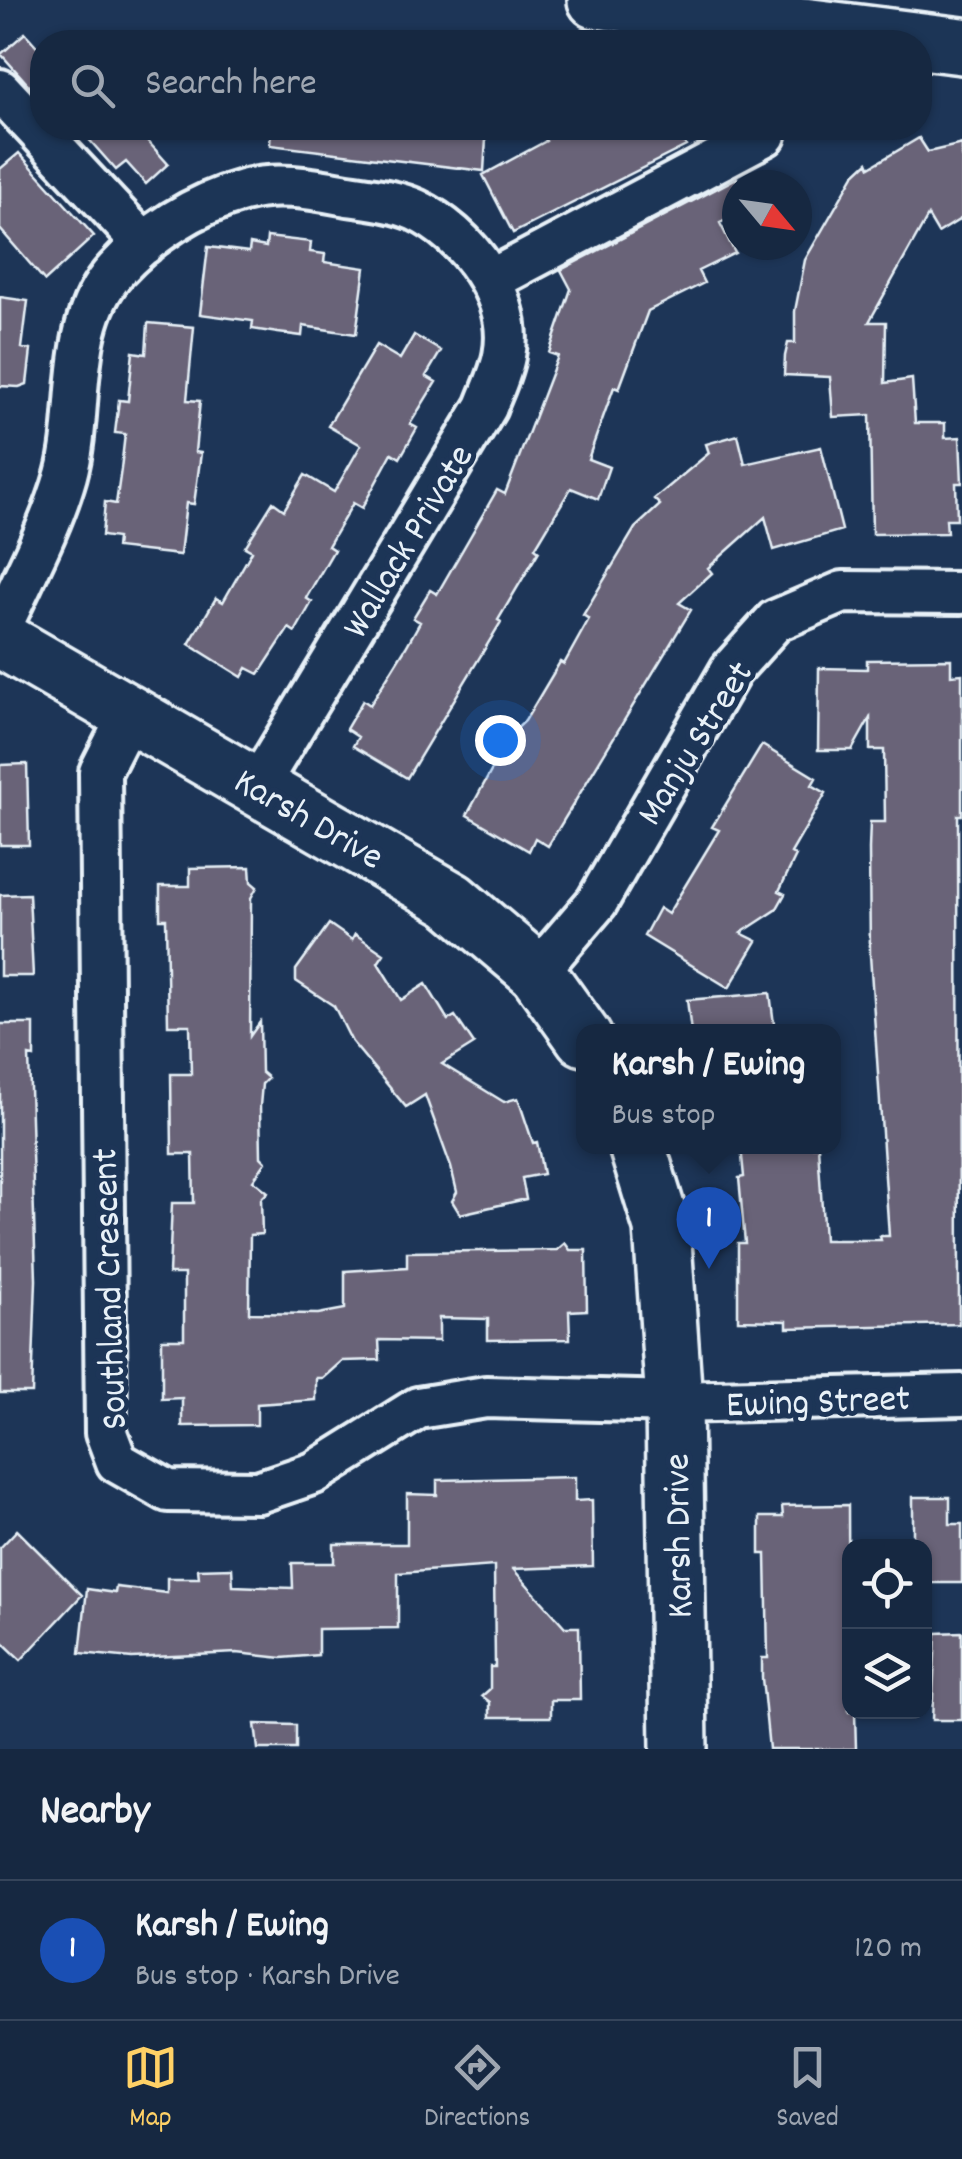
<!DOCTYPE html>
<meta charset="utf-8">
<style>
body{margin:0;font-family:Dekko,sans-serif;background:#23344c;color:#f1f3f6}
.controls{position:absolute;right:30px;bottom:30px;display:grid;overflow:hidden;border-radius:20px;box-shadow:0 2px 8px #0004}
.controls button{width:90px;height:90px;display:grid;place-items:center;padding:0;border:0;border-bottom:2px solid #35445a;background:#162841;color:#f1f3f6;font:50px sans-serif}
.compass{position:absolute;left:722px;top:170px;width:90px;height:90px;border-radius:50%;background:#162841;box-shadow:0 2px 8px #0004;rotate:119deg}
.you{position:absolute;left:500px;top:740px;width:35px;height:35px;margin:-25px;border:8px solid #fff;border-radius:50%;background:#1a73e8;box-shadow:0 0 0 15px #1a73e833}
.badge{display:grid;place-items:center;width:65px;height:65px;border-radius:50%;background:#ffd166;color:#fff;font-size:32px;font-weight:700}
.pin{position:absolute;translate:-50% -82px;filter:drop-shadow(0 2px 5px #0008)}
.pin::after{content:'';position:absolute;top:52px;width:35px;height:30px;background:inherit;clip-path:polygon(0 0,100% 0,50% 100%)}
.popup{position:absolute;left:576px;top:1024px;width:265px;height:130px;box-sizing:border-box;display:grid;place-content:center;border-radius:20px;background:#162841;filter:drop-shadow(0 2px 8px #0005);font-size:32px;white-space:nowrap;color:#9ea6b1}
.popup b{font-size:38px;color:#f1f3f6}
.popup::after{content:'';position:absolute;left:50%;top:100%;margin-left:-20px;border:20px solid transparent;border-top-color:#162841}
.list{margin:0;padding:0;list-style:none}
h2{display:flex;justify-content:space-between;align-items:center;height:130px;margin:0;padding:0 40px;font-size:42px}
h2 small{font-size:32px;font-weight:400;color:#9ea6b1}
.list li{display:grid;grid-template-columns:65px 1fr auto;gap:30px;align-items:center;box-sizing:border-box;height:140px;padding:0 40px;border-top:2px solid #35445a}
.list b{display:block;font-size:38px;white-space:nowrap}
.list p{margin:0;font-size:32px;white-space:nowrap;color:#9ea6b1}
.list em{font-size:32px;font-style:normal;color:#9ea6b1}
.icon{flex:none;width:55px;height:55px;fill:none;stroke:currentColor;stroke-width:2;stroke-linecap:round;stroke-linejoin:round}
.map{position:relative;flex:none;width:962px;height:1749px;overflow:hidden}
.search{position:absolute;background:#162841;box-shadow:0 2px 8px #0004;left:30px;right:30px;top:30px;height:110px;display:flex;align-items:center;gap:25px;box-sizing:border-box;padding:0 35px;border-radius:40px;color:#9ea6b1;font-size:38px}
.sheet{height:270px;background:#162841}
nav{display:flex;justify-content:space-around;align-items:center;box-sizing:border-box;height:140px;border-top:2px solid #35445a;background:#162841;font-size:28px;color:#9ea6b1}
nav a{display:grid;justify-items:center;gap:5px}
nav .on{color:#ffd166}
.map>svg:first-child{display:block}
.building{fill:#696478;stroke:#e8f1f8;stroke-width:2.5}
.lines{fill:none;stroke-linecap:round;stroke-linejoin:round}
.street-casing{stroke:#e8f1f8;stroke-width:48}
.secondary-casing{stroke:#e8f1f8;stroke-width:62}
.street{stroke:#1d3557;stroke-width:40}
.secondary{stroke:#1d3557;stroke-width:55}
.labels{text-anchor:middle;stroke-width:10;stroke-linejoin:round;paint-order:stroke}
.street-label{font-size:38px;fill:#e8f1f8;stroke:#1d3557}
</style>
<div class="map">
<svg width="962" height="1749" viewBox="0 0 962 1749">
<rect width="100%" height="100%" fill="#1d3557"/>
<filter id="ink" filterUnits="userSpaceOnUse"><feTurbulence type="fractalNoise" baseFrequency=".01" numOctaves="2"/><feDisplacementMap in="SourceGraphic" scale="20" xChannelSelector="R" yChannelSelector="G"/><feConvolveMatrix kernelMatrix="1 2 1 2 8 2 1 2 1" color-interpolation-filters="sRGB"/></filter>
<g filter="url(#ink)">
<path class="building" d="M 25,33 L 42,52 L 42,100 L 1,54 Z
M 79,128 L 136,128 L 168,164 L 146,184 L 126,162 L 116,170 Z
M 271,128 L 458,128 L 457,137 L 486,139 L 484,171 L 270,145 Z
M 539,128 L 676,128 L 686,146 L 513,233 L 483,175 L 546,141 Z
M 919,138 L 928,152 L 962,144 L 962,218 L 938,233 L 928,216 L 869,322 L 886,322 L 885,383 L 912,379 L 915,423 L 945,423 L 945,438 L 960,437 L 962,483 L 956,483 L 957,519 L 946,519 L 947,533 L 872,534 L 870,415 L 833,417 L 830,377 L 784,375 L 785,356 L 788,343 L 795,343 L 795,311 L 805,260 L 854,175 L 868,162 L 870,167 Z
M 19,153 L 94,236 L 45,281 L 0,229 L 0,169 Z
M 737,178 L 737,214 L 720,223 L 735,253 L 698,271 L 704,283 L 648,311 L 619,389 L 614,387 L 588,459 L 609,467 L 598,499 L 571,488 L 535,548 L 539,551 L 498,620 L 501,622 L 407,778 L 353,746 L 358,737 L 346,729 L 363,700 L 370,705 L 406,647 L 420,622 L 413,618 L 430,590 L 437,594 L 497,490 L 505,494 L 558,356 L 549,353 L 571,289 L 561,270 Z
M 267,237 L 311,242 L 310,252 L 325,254 L 324,262 L 365,268 L 356,334 L 303,326 L 302,336 L 278,333 L 252,329 L 253,321 L 200,314 L 208,247 L 249,252 L 250,244 L 266,247 Z
M 0,297 L 28,301 L 22,348 L 31,350 L 27,384 L 19,387 L 0,386 Z
M 148,323 L 194,327 L 187,400 L 200,401 L 195,452 L 201,453 L 194,504 L 186,503 L 180,555 L 116,548 L 117,538 L 102,536 L 105,502 L 116,504 L 121,469 L 125,434 L 115,433 L 119,400 L 128,401 L 133,352 L 146,354 Z
M 414,335 L 441,351 L 426,376 L 436,382 L 410,424 L 417,428 L 400,458 L 392,453 L 362,508 L 353,503 L 328,546 L 334,550 L 306,598 L 312,602 L 295,632 L 289,628 L 259,674 L 247,668 L 242,677 L 189,644 L 216,598 L 223,602 L 252,551 L 245,547 L 273,502 L 284,510 L 305,475 L 334,492 L 361,445 L 328,426 L 376,345 L 400,359 Z
M 738,435 L 745,464 L 821,447 L 842,530 L 774,550 L 765,517 L 708,568 L 712,573 L 679,603 L 691,610 L 548,846 L 535,838 L 529,851 L 467,815 L 512,733 L 525,721 L 560,662 L 564,664 L 589,619 L 583,615 L 635,528 L 660,505 L 654,499 L 709,453 L 706,444 Z
M 951,659 L 951,675 L 962,674 L 962,815 L 958,815 L 959,1324 L 787,1328 L 787,1321 L 738,1320 L 738,1243 L 745,1243 L 739,1178 L 744,1177 L 741,1146 L 818,1146 L 824,1240 L 881,1240 L 880,1236 L 889,1236 L 870,955 L 869,849 L 870,822 L 885,822 L 884,750 L 870,750 L 870,718 L 852,750 L 818,750 L 819,668 L 867,669 L 867,660 Z
M 762,745 L 816,778 L 812,785 L 826,793 L 791,853 L 796,856 L 779,891 L 785,894 L 776,910 L 741,933 L 757,941 L 729,988 L 644,936 L 659,908 L 668,914 L 688,881 L 719,830 L 712,827 Z
M 27,764 L 29,845 L 0,845 L 0,765 Z
M 250,867 L 251,882 L 257,887 L 251,898 L 250,1036 L 260,1022 L 261,1072 L 268,1078 L 262,1084 L 260,1106 L 261,1157 L 266,1162 L 253,1180 L 268,1192 L 261,1199 L 262,1234 L 250,1235 L 249,1313 L 318,1314 L 345,1309 L 345,1271 L 407,1267 L 407,1252 L 557,1250 L 565,1243 L 570,1250 L 586,1250 L 587,1310 L 569,1311 L 570,1339 L 488,1340 L 488,1319 L 439,1318 L 439,1341 L 379,1340 L 380,1360 L 342,1361 L 323,1378 L 316,1378 L 316,1400 L 257,1404 L 257,1425 L 182,1426 L 182,1398 L 162,1399 L 162,1339 L 184,1339 L 184,1274 L 169,1274 L 172,1203 L 194,1203 L 193,1154 L 172,1154 L 171,1074 L 191,1074 L 190,1025 L 168,1025 L 166,919 L 160,919 L 160,886 L 190,886 L 190,868 Z
M 29,894 L 33,976 L 0,976 L 0,895 Z
M 329,924 L 352,940 L 355,934 L 384,954 L 378,963 L 401,1000 L 426,984 L 448,1020 L 455,1016 L 474,1044 L 442,1064 L 504,1102 L 518,1098 L 533,1143 L 537,1142 L 543,1174 L 522,1178 L 526,1199 L 460,1214 L 452,1201 L 457,1192 L 451,1167 L 425,1095 L 406,1107 L 352,1042 L 334,1006 L 296,981 L 296,970 Z
M 770,993 L 775,1032 L 691,1032 L 687,1000 Z
M 0,1024 L 34,1024 L 34,1057 L 29,1056 L 36,1280 L 32,1393 L 0,1393 Z
M 575,1477 L 575,1501 L 592,1500 L 593,1566 L 513,1569 L 565,1627 L 579,1627 L 580,1700 L 551,1700 L 551,1717 L 490,1717 L 490,1702 L 482,1696 L 490,1689 L 490,1667 L 495,1667 L 494,1566 L 398,1573 L 398,1628 L 318,1629 L 318,1655 L 282,1658 L 237,1653 L 132,1658 L 80,1653 L 87,1589 L 115,1593 L 116,1587 L 167,1593 L 167,1578 L 199,1578 L 198,1569 L 232,1568 L 233,1586 L 293,1588 L 292,1563 L 334,1563 L 334,1544 L 407,1544 L 407,1494 L 437,1495 L 437,1480 Z
M 913,1497 L 950,1497 L 950,1524 L 962,1524 L 962,1583 L 924,1583 L 924,1546 L 913,1546 Z
M 848,1505 L 849,1712 L 855,1712 L 856,1749 L 769,1749 L 762,1678 L 762,1658 L 768,1658 L 766,1554 L 760,1554 L 760,1517 L 783,1517 L 782,1506 Z
M 17,1530 L 82,1595 L 21,1660 L 0,1640 L 0,1548 Z
M 962,1632 L 962,1720 L 932,1720 L 936,1633 Z
M 255,1724 L 296,1725 L 296,1749 L 258,1749 Z"/>
<g class="lines">
<defs>
<path id="street" d="M 0,90 L 144,244
M 491,280 L 765,135
M 0,629 C 23,578 51,528 66,475 C 84,410 66,324 116,270 C 149,234 194,204 243,191 C 274,182 310,188 342,194 C 366,198 394,200 416,210 C 467,234 516,298 504,356 C 501,373 492,391 486,407 L 258,785
M 129,715 L 100,772 L 106,1433 L 117,1462 L 168,1491 L 258,1492 L 314,1473 L 418,1408 L 486,1397 L 674,1402 L 962,1395
M 537,972 L 597,902 L 731,670 L 775,621 L 843,592 L 962,593"/>
<path id="secondary" d="M 596,0 L 962,46
M 0,639 L 452,900 L 537,972 L 584,1038
M 637,1146 L 662,1227 L 674,1402 L 679,1749"/>
</defs>
<use href="#street" class="street-casing"/>
<use href="#secondary" class="secondary-casing"/>
<use href="#street" class="street"/>
<use href="#secondary" class="secondary"/>
</g>
</g>
<g class="labels">
<g class="street-label">
<text transform="translate(406 540) rotate(-59)" y="13">Wallack Private</text>
<text transform="translate(693 742) rotate(-58)" y="13">Manju Street</text>
<text transform="translate(310 817) rotate(30)" y="13">Karsh Drive</text>
<text transform="translate(107 1289) rotate(-92)" y="13">Southland Crescent</text>
<text transform="translate(818 1399) rotate(-2)" y="13">Ewing Street</text>
<text transform="translate(676 1536) rotate(-91)" y="13">Karsh Drive</text>
</g>
</g>
</svg>
<div class="controls">
<button><svg class="icon" aria-label="locate" viewBox="0 0 24 24"><circle cx="12" cy="12" r="6"/><path d="M12 2v4M12 18v4M2 12h4M18 12h4"/></svg></button>
<button><svg class="icon" aria-label="layers" viewBox="0 0 24 24"><path d="M12 4l9 5-9 5-9-5zM3 14l9 5 9-5"/></svg></button>
</div>
<svg class="compass" viewBox="-18 -18 36 36"><path d="M0-13l5 13h-10z" fill="#e53935"/><path d="M0 13l5-13h-10z" fill="#9ea6b1"/></svg>
<div class="you"></div>
<div class="pin badge" style="left:709px;top:1269px;background:#1a4fb4">1</div>
<div class="popup"><b>Karsh / Ewing</b>Bus stop</div>
<div class="search"><svg class="icon" aria-label="search" viewBox="0 0 24 24"><circle cx="10" cy="10" r="6"/><path d="M15 15l6 6"/></svg>Search here</div>
</div>
<section class="sheet">
<h2>Nearby<small></small></h2>
<ul class="list">
<li><span class="badge" style="background:#1a4fb4">1</span><div><b>Karsh / Ewing</b><p>Bus stop · Karsh Drive</p></div><em>120 m</em></li>
</ul>
</section>
<nav>
<a class="on"><svg class="icon" aria-label="map" viewBox="0 0 24 24"><path d="M3 6l6-2 6 2 6-2v14l-6 2-6-2-6 2zM9 4v14M15 6v14"/></svg>Map</a>
<a><svg class="icon" aria-label="directions" viewBox="0 0 24 24"><path d="M12 3l9 9-9 9-9-9zM9 14v-3h6M13 9l2 2-2 2"/></svg>Directions</a>
<a><svg class="icon" aria-label="saved" viewBox="0 0 24 24"><path d="M7 4h10v16l-5-4-5 4z"/></svg>Saved</a>
</nav>
